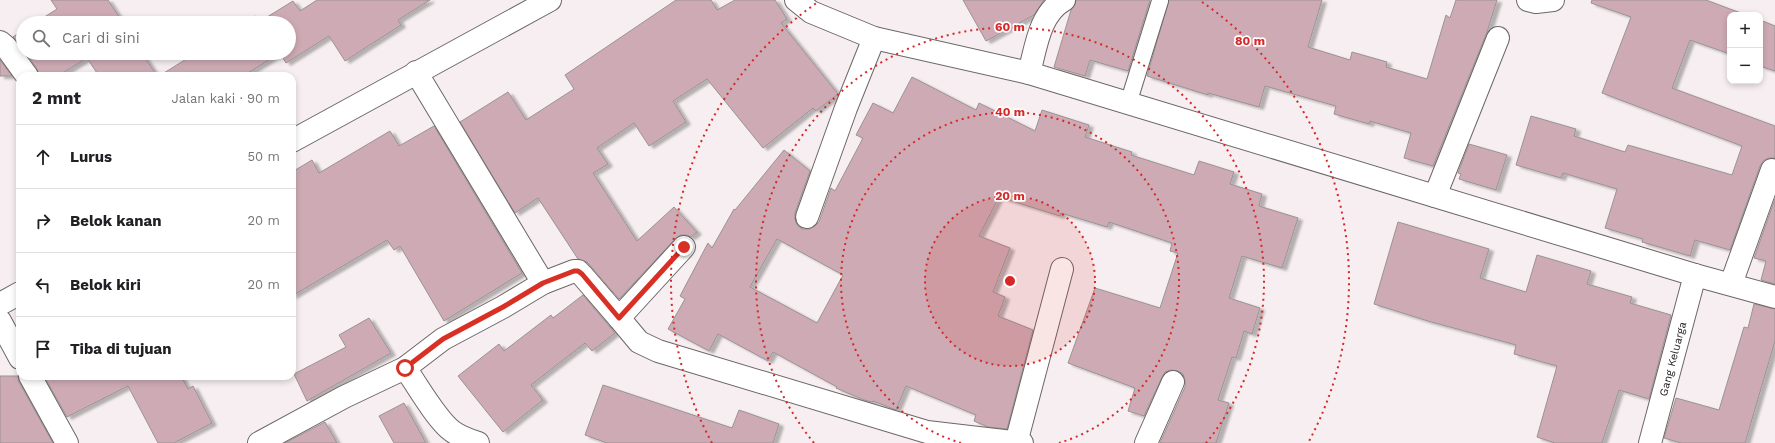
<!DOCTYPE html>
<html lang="id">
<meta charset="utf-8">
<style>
body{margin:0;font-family:"Work Sans",sans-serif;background:#f2f2f2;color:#202124}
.controls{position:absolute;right:12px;top:12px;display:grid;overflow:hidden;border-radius:8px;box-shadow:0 2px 6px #0003}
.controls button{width:36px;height:36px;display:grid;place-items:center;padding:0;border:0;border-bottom:1px solid #e0e0e0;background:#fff;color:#202124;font:20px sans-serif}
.stop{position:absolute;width:12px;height:12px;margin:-9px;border:3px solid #d93025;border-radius:50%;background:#fff}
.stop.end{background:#d93025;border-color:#fff;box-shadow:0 1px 4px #0008}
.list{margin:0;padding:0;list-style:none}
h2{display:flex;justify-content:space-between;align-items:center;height:52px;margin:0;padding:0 16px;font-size:17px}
h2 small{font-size:13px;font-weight:400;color:#757577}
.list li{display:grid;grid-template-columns:26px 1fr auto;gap:12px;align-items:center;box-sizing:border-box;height:64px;padding:0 16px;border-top:1px solid #e0e0e0}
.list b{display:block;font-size:15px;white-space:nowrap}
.list em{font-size:13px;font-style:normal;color:#757577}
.icon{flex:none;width:22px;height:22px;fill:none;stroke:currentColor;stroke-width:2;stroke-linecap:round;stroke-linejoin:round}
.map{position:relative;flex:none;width:1775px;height:443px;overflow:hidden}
.search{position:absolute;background:#fff;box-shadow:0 2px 6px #0003;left:16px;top:16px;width:280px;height:44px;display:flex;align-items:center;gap:10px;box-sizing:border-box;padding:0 14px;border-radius:22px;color:#757577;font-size:15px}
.panel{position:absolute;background:#fff;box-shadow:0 2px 6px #0003;left:16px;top:72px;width:280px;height:308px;border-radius:12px}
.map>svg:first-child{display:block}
.building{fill:#ceabb4;stroke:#9a9294;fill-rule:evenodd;filter:url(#shadow)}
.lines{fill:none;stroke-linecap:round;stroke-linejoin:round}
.lane-casing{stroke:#6d6667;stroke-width:18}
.street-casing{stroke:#6d6667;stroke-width:24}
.secondary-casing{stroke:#6d6667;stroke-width:24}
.lane{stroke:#fff;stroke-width:16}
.street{stroke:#fff;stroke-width:22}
.secondary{stroke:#fff;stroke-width:22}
.route{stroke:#d93025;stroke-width:5}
.ring{fill:none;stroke:#d62828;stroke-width:2;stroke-dasharray:2 4}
.labels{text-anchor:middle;stroke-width:3.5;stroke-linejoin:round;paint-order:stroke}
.street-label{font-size:11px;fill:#221f20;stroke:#fffdfd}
.centre{fill:#d62828;stroke:#fffdfd;stroke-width:2}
.ring-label{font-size:12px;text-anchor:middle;font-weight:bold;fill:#d62828;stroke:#fffdfd;stroke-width:3.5;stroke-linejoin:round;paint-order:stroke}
</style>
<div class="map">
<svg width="1775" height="443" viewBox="0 0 1775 443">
<defs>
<filter id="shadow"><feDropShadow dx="4.5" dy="2.5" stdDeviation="1" flood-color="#0004"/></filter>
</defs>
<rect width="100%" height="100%" fill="#f6eef0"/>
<path class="building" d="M 51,0 L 108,0 L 123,23 L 35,23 L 57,9 Z
M 317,0 L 430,0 L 398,20 L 401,25 L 345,61 L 329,36 L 286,63 L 280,53 L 243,76 L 159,76 L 196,53 L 289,53 L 289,23 L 245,23 L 256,16 L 259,22 L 293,1 L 300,11 Z
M 676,0 L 711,0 L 717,10 L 735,0 L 775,0 L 787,19 L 781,23 L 838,94 L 816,111 L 813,108 L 763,148 L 707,79 L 673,101 L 686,122 L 649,146 L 634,123 L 597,148 L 608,164 L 593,173 L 637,241 L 674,207 L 697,232 L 691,237 L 686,235 L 681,235 L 675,239 L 619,299 L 587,262 L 578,259 L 538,198 L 515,213 L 460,122 L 508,92 L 526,120 L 574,89 L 565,75 Z
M 963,0 L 1044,0 L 1034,15 L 986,41 Z
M 1076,0 L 1150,0 L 1128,71 L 1090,60 L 1085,76 L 1054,67 L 1071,10 L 1075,5 Z
M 1169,0 L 1322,0 L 1308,47 L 1350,60 L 1352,52 L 1387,62 L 1386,67 L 1427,79 L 1446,15 L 1450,18 L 1456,0 L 1497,0 L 1487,32 L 1433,166 L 1404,158 L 1411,133 L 1370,121 L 1369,124 L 1334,114 L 1336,106 L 1265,86 L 1259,107 L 1208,93 L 1208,95 L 1147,76 Z
M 1592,0 L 1706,0 L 1746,15 L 1730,15 L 1730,54 L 1690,40 L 1672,88 L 1775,126 L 1775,158 L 1769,158 L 1764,160 L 1760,166 L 1730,250 L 1695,240 L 1690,256 L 1642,242 L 1643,239 L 1605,228 L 1617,189 L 1563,173 L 1561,178 L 1516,165 L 1531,116 L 1576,129 L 1574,136 L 1625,152 L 1628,145 L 1732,175 L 1742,146 L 1602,93 L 1631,17 L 1591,3 Z
M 1760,20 L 1775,26 L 1775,71 L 1760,66 Z
M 23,30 L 23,49 L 13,37 Z
M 26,53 L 142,53 L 157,76 L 99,76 L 87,58 L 58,76 L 39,76 L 37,69 Z
M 0,60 L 12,76 L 0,76 Z
M 912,77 L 976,110 L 979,103 L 1035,131 L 1042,110 L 1089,125 L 1085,137 L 1132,152 L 1131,155 L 1194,175 L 1199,161 L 1234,172 L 1230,184 L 1262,194 L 1259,206 L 1298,218 L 1282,268 L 1242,256 L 1229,298 L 1260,308 L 1252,334 L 1244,331 L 1236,358 L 1232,357 L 1218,400 L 1229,403 L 1216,443 L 1160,443 L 1185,387 L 1185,380 L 1183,374 L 1178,371 L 1171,370 L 1165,372 L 1162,377 L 1144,416 L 1128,411 L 1135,388 L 1068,363 L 1095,288 L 1160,308 L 1178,253 L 1170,251 L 1172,243 L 1109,222 L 1107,227 L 1061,213 L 1060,216 L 999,197 L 979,236 L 1010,248 L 993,292 L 1005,297 L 998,316 L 1033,330 L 1007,429 L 988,427 L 974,421 L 976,415 L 906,386 L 896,410 L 873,401 L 872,402 L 864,400 L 836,388 L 837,387 L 773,352 L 768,361 L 718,334 L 709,351 L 668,329 L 685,299 L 680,296 L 708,243 L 712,248 L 734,209 L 735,210 L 784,150 L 810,171 L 795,213 L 795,219 L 797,225 L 802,229 L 810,229 L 815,226 L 819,222 L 831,188 L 835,191 L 863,138 L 856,135 L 873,103 L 893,113 ZM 777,239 L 843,275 L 817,323 L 750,287 Z
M 434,126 L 522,273 L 444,321 L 400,246 L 394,250 L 387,240 L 292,296 L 292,172 L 312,160 L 319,173 L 390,131 L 399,146 Z
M 1469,144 L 1507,155 L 1496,190 L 1459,179 L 1461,174 L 1458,173 Z
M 1775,199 L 1775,284 L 1761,280 L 1766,261 L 1754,258 Z
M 1398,222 L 1489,249 L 1480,278 L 1526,292 L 1537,255 L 1591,271 L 1587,284 L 1632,297 L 1630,303 L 1671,315 L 1649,399 L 1619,390 L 1602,443 L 1555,443 L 1537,437 L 1557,366 L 1514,354 L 1516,345 L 1428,321 L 1374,304 Z
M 583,295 L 615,333 L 592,351 L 585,343 L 531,385 L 543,400 L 503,432 L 458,376 L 499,344 L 504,351 L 551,315 L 553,318 Z
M 1754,304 L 1775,309 L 1775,341 L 1745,443 L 1681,443 L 1664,438 L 1676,398 L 1719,410 L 1744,327 L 1748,328 Z
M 369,318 L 391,353 L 307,401 L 294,374 L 346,347 L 339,335 Z
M 0,376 L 18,376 L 19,382 L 53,443 L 0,443 Z
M 44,376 L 181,376 L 188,389 L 193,386 L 212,423 L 174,443 L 158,443 L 128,386 L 67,417 Z
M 603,385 L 732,428 L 739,410 L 779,424 L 773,443 L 607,443 L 585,435 Z
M 404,403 L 426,443 L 394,443 L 379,416 Z
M 325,422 L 337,443 L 285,443 Z"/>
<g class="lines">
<defs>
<path id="lane" d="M 1128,104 L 1160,1"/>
<g id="street">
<path d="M 796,0 L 811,12 L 874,38 L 1029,73 L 1695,275 L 1775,297"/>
<path d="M 1528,0 L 1536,2 L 1553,0"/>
<path d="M 0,42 L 6,47 L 27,76"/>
<path d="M 416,72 L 543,283"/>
<path d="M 1029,73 C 1036,48 1039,14 1064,0"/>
<path d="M 1435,196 L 1498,38"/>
<path d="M 807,217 L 846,108 L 874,38"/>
<path d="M 684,247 L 619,318 L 639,342 L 658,351 L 927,432 L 1022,443"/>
<path d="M 1731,284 L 1772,170"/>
<path d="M 0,321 L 20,358"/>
<path d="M 405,368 C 418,386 436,419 452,431 C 460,437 469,440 478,443"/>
<path d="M 30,376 L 67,443"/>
<path d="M 259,443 L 344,397 L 405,368 L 443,339 L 503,307 L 543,283 L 574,271 L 578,271 L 582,275 L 619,318"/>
<path d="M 1016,443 L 1062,269"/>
<path d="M 1146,443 L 1173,382"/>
<path id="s1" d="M 1650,443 L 1695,275"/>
</g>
<path id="secondary" d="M 292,141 L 550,0
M 0,304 L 20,293"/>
</defs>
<use href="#lane" class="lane-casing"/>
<use href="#street" class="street-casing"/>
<use href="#secondary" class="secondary-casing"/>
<use href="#lane" class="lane"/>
<use href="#street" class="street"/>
<use href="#secondary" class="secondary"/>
</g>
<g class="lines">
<path class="route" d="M 405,368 L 443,339 L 503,307 L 543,283 L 574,271 L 578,271 L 582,274 L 619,318 L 684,247"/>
</g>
<circle cx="1010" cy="281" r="85" fill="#d62828" fill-opacity=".12"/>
<g class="ring">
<circle cx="1010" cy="281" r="85"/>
<path d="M961 443A169 169 0 1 1 1059 443"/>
<path d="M814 443A254 254 0 1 1 1206 443"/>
<path d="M712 443A339 339 0 0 1 818 2M1202 2A339 339 0 0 1 1308 443"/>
</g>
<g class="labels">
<g class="street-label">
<text dy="4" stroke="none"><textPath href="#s1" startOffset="87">Gang Keluarga</textPath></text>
</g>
</g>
<circle cx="1010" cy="281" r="6" class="centre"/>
<g class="ring-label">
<text x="1010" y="31">60 m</text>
<text x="1250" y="45">80 m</text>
<text x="1010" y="116">40 m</text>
<text x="1010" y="200">20 m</text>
</g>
</svg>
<div class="controls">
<button>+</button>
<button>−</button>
</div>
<div class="stop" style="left:405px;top:368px"></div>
<div class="stop end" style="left:684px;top:247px"></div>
<div class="search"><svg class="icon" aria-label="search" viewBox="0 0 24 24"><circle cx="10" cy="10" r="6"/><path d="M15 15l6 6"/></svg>Cari di sini</div>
<section class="panel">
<h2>2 mnt<small>Jalan kaki · 90 m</small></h2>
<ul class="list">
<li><svg class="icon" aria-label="ahead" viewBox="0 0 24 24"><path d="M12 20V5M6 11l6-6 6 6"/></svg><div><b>Lurus</b></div><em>50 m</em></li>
<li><svg class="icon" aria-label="right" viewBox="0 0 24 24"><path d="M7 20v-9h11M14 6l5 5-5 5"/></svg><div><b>Belok kanan</b></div><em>20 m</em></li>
<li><svg class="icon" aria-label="left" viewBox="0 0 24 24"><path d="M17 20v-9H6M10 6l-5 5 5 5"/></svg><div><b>Belok kiri</b></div><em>20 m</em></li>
<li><svg class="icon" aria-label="arrive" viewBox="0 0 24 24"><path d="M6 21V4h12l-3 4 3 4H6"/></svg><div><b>Tiba di tujuan</b></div></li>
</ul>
</section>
</div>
